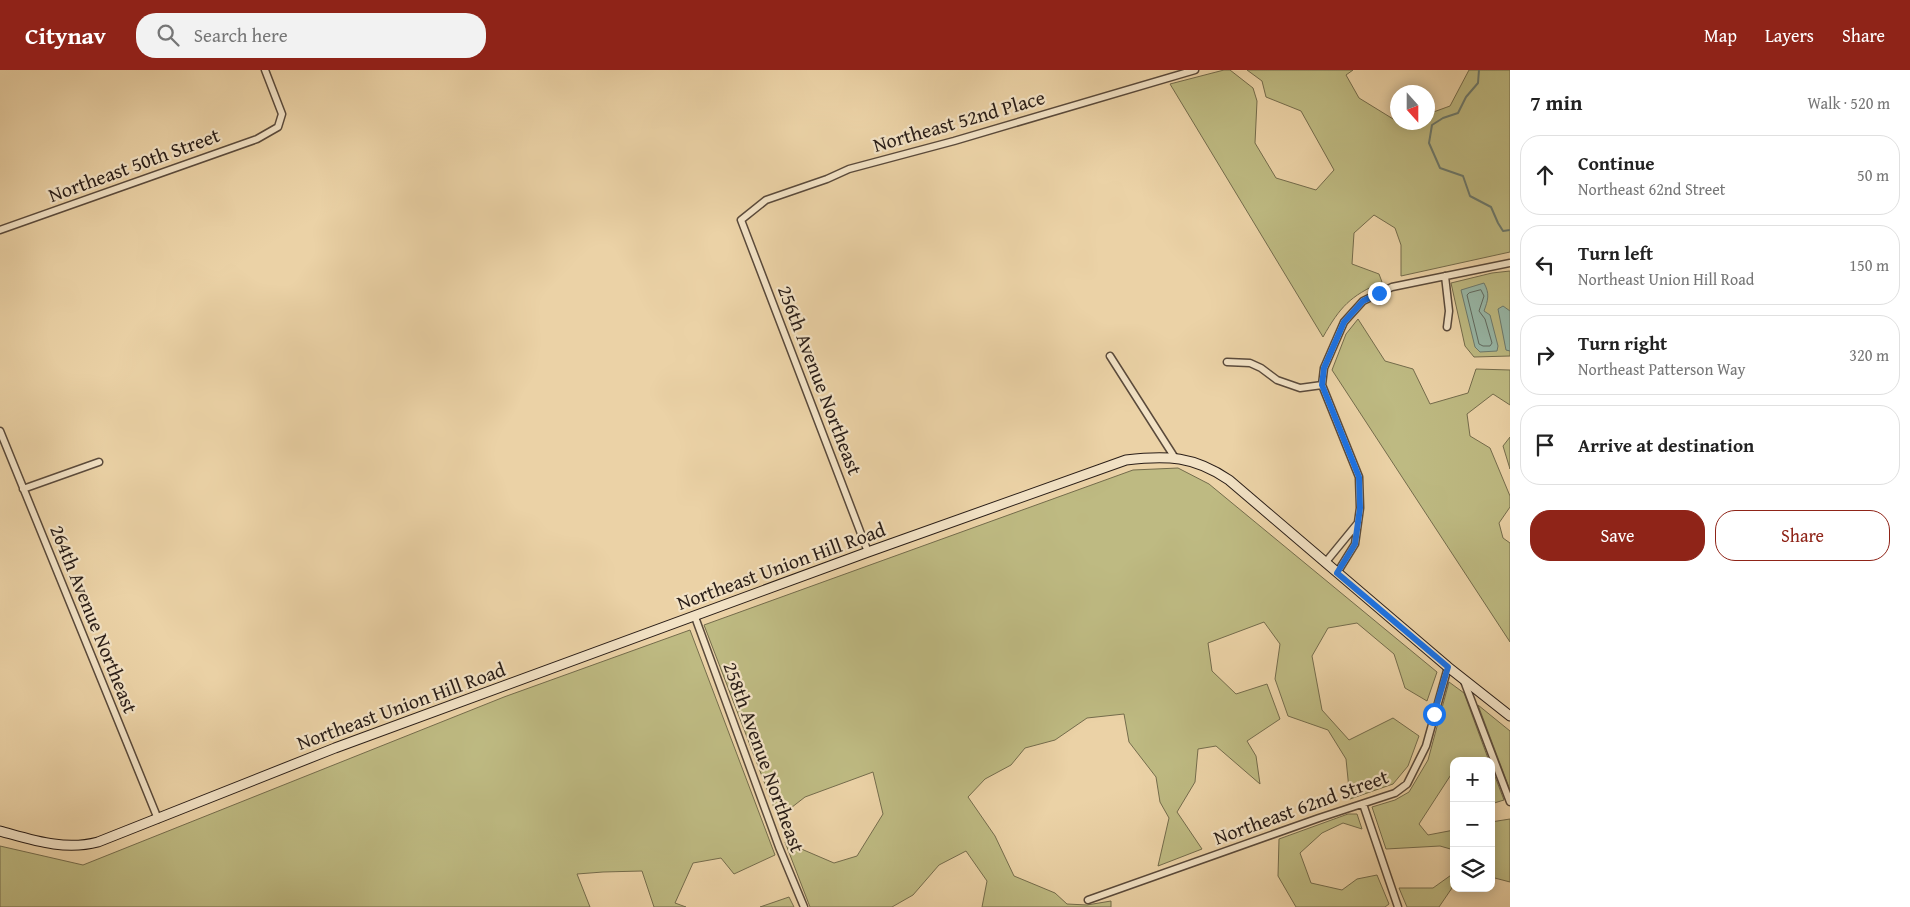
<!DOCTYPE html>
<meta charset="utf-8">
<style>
body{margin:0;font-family:"Gentium Book Plus",serif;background:#f2f2f2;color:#222}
.controls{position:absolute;right:15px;bottom:15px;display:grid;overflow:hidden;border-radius:10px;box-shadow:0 2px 12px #0003}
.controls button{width:45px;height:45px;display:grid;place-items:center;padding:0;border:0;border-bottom:1px solid #e0e0e0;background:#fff;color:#222;font:25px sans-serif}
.compass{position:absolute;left:1390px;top:15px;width:45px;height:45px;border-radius:50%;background:#fff;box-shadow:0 2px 12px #0003;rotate:159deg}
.stop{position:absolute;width:15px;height:15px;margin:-11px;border:4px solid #1a73e8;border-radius:50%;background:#fff}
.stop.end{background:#1a73e8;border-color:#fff;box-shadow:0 1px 5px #0008}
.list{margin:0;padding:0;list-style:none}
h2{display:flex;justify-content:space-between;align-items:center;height:65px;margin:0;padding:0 20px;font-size:21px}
h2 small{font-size:16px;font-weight:400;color:#767676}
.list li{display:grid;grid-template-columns:32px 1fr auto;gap:15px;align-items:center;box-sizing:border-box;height:80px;margin:0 10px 10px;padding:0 10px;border:1px solid #e0e0e0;border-radius:20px}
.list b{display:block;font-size:19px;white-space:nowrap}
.list p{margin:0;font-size:16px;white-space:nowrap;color:#767676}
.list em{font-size:16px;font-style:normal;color:#767676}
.actions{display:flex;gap:10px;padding:15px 20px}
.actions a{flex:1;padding:11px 0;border:1px solid #8f2418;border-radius:20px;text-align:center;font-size:18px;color:#8f2418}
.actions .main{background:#8f2418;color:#fff}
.icon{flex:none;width:28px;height:28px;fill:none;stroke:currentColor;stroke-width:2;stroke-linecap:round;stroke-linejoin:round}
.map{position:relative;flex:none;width:1510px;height:837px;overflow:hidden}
header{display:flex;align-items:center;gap:30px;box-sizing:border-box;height:70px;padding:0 25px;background:#8f2418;color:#fff}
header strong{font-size:24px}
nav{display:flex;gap:28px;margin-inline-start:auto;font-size:18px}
.search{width:350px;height:45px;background:#f2f2f2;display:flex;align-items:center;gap:12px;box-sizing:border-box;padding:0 18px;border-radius:20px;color:#767676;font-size:19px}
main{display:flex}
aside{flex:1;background:#fff}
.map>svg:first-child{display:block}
.green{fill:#beba82;stroke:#746c4c}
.water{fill:#98b8a8;stroke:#6c7a6e}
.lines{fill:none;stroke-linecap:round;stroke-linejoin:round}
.shore{stroke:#606a60;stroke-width:1}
.stream{stroke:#6c7a6e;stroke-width:2}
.street-casing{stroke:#5a4a3b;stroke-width:9}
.secondary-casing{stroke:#291d17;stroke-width:11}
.street{stroke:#f2e2c5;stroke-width:6}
.secondary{stroke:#f2e2c5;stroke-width:9}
.route{stroke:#1a73e8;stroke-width:6}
.labels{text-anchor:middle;stroke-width:4.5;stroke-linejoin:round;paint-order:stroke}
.street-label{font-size:20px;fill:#291d17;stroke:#f2e2c5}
</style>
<header>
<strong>Citynav</strong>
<div class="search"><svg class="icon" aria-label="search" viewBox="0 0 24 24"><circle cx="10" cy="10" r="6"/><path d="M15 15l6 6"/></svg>Search here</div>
<nav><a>Map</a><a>Layers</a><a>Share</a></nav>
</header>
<main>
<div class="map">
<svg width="1510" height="837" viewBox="0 0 1510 837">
<rect width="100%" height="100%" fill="#ebd2a6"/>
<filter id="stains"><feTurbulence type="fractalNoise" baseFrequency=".004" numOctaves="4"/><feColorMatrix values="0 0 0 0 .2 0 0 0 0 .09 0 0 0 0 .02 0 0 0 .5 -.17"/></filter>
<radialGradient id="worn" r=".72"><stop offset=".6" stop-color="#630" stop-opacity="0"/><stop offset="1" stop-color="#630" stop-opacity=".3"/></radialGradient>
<path class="green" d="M 1224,0 L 1230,0 L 1253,18 L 1257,31 L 1255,73 L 1276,108 L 1316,120 L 1334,100 L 1301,41 L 1266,27 L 1262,11 L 1247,0 L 1353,0 L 1346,5 L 1359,28 L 1398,52 L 1428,52 L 1428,44 L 1450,36 L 1469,0 L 1510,0 L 1510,182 L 1401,206 L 1401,175 L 1395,158 L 1374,145 L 1354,163 L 1352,194 L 1379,204 L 1382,212 C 1350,226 1340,237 1323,267 L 1170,14 Z
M 1510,201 L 1510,286 L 1474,287 L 1465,276 L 1451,213 L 1492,203 Z
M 1358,249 L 1385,291 L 1413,299 L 1430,334 L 1468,323 L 1476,299 L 1510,300 L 1510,335 L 1493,324 L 1467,344 L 1470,366 L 1490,378 L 1510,426 L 1510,437 L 1499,453 L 1503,468 L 1510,473 L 1510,572 L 1332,300 L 1346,264 Z
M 1510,367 L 1510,399 L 1503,376 Z
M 1178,398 L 1209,414 L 1437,602 L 1427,631 L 1405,618 L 1394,584 L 1357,553 L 1328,558 L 1312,586 L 1322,640 L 1349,670 L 1393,648 L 1419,666 L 1408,696 L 1393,714 L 1350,729 L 1346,689 L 1328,660 L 1288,646 L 1275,609 L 1280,574 L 1264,552 L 1208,573 L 1212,601 L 1236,624 L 1267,614 L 1280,649 L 1247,671 L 1256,686 L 1260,714 L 1216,676 L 1198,679 L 1195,712 L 1177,742 L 1202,779 L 1158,796 L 1169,748 L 1160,732 L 1156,707 L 1129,672 L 1124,644 L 1087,648 L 1055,670 L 1025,678 L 1011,695 L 985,709 L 968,727 L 995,766 L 1014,806 L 1055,823 L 1067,834 L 1087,835 L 1111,831 L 1111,837 L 982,837 L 987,811 L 966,781 L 939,795 L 913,825 L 892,837 L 810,837 L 785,772 L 834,793 L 857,786 L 883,744 L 873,702 L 805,727 L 778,748 L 704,555 L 1133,400 Z
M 690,560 L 775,785 L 734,804 L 721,788 L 693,793 L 675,833 L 686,837 L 654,837 L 642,801 L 603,802 L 577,804 L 590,837 L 0,837 L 0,776 L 83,795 L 504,627 Z
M 1449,612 L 1464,623 L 1489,691 L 1454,691 L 1454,700 L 1419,754 L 1428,765 L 1454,760 L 1454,780 L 1440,776 L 1386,779 L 1372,737 L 1395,730 L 1409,722 L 1428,690 Z
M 1478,635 L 1510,661 L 1510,720 Z
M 1491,696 L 1504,730 L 1491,734 Z
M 1348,744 L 1357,744 L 1362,759 L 1343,753 L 1322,763 L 1300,783 L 1311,813 L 1342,820 L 1357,809 L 1377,805 L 1389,834 L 1385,837 L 1296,837 L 1278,806 L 1279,769 Z
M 1510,749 L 1510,812 L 1491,807 L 1491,752 Z
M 1454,803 L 1454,815 L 1439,837 L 1407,837 L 1399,818 L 1433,818 Z
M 789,827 L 794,837 L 760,837 Z"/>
<path class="water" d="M 1484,213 C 1490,224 1488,230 1484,241 L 1490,245 L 1498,276 L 1497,281 L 1480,282 L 1475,277 L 1461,220 Z
M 1503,236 L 1510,241 L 1510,281 L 1506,280 L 1498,239 Z"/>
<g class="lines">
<path class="shore" d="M 1481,220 L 1484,226 L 1479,241 L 1485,249 L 1492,273 L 1490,276 L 1483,276 L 1479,274 L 1467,225 L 1469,223 Z"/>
<path class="stream" d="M 1479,0 L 1478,13 L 1466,27 L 1458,43 L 1443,48 L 1432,55 L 1429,73 L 1440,98 L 1463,106 L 1470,126 L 1491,137 L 1498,153 L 1503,161 L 1510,160"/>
<defs>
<path id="street" d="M 0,160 L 257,69 L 278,57 L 282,44 L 265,0
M 1445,206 L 1449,241 L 1447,257
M 1110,286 L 1175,388
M 1227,292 L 1250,293 L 1261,298 L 1277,310 L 1300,318 L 1322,315
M 0,361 L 158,749
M 23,419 L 99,392
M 868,482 L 741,150 L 766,130 L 827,109 L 849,99 L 954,71 L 1195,0
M 1325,493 L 1357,454
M 1337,503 L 1355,474 L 1360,438 L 1359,407 L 1322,315 L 1324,298 L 1344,252 L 1363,231 L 1392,217 L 1510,193
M 695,547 L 779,777 L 804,837
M 1464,611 L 1510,732
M 1363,734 L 1398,837
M 1088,830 L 1319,748 L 1395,723 L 1407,714 L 1426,676 L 1448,597"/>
<path id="secondary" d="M 0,761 C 33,770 64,781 98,772 L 335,678 L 868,482 L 1126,390 C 1167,385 1194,386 1229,410 L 1448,597 L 1510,646"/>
</defs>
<use href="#street" class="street-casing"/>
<use href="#secondary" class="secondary-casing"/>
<use href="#street" class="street"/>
<use href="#secondary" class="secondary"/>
</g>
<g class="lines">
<path class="route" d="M 1379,223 L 1363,231 L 1344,252 L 1324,298 L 1322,315 L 1359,407 L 1360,438 L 1355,474 L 1337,503 L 1448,597 L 1434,644"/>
</g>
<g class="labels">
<g class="street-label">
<text transform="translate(959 51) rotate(-16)" y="7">Northeast 52nd Place</text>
<text transform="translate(134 95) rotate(-20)" y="7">Northeast 50th Street</text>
<text transform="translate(820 310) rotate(69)" y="7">256th Avenue Northeast</text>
<text transform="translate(781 496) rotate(-20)" y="7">Northeast Union Hill Road</text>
<text transform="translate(94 549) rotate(68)" y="7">264th Avenue Northeast</text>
<text transform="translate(401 636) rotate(-20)" y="7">Northeast Union Hill Road</text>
<text transform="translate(764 687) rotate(70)" y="7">258th Avenue Northeast</text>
<text transform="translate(1301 737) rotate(-20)" y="7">Northeast 62nd Street</text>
</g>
</g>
<rect width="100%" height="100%" filter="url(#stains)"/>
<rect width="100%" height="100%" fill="url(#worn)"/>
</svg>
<div class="controls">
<button>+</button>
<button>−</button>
<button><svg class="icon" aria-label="layers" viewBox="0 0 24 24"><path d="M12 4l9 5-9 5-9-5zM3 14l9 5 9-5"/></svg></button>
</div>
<svg class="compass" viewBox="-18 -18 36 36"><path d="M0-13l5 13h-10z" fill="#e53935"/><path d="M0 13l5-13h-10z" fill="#767676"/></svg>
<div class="stop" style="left:1434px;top:644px"></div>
<div class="stop end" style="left:1379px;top:223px"></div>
</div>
<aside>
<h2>7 min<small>Walk · 520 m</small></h2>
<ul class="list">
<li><svg class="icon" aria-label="ahead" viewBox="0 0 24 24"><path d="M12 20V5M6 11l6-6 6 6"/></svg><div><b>Continue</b><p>Northeast 62nd Street</p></div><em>50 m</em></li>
<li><svg class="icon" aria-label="left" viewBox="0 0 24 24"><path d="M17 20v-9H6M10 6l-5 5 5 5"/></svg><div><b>Turn left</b><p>Northeast Union Hill Road</p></div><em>150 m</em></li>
<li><svg class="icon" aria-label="right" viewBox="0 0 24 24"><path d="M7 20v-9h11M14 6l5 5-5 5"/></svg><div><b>Turn right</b><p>Northeast Patterson Way</p></div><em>320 m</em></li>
<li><svg class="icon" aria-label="arrive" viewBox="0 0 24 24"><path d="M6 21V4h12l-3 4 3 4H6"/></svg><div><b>Arrive at destination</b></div></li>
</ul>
<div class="actions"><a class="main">Save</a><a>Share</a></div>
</aside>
</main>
